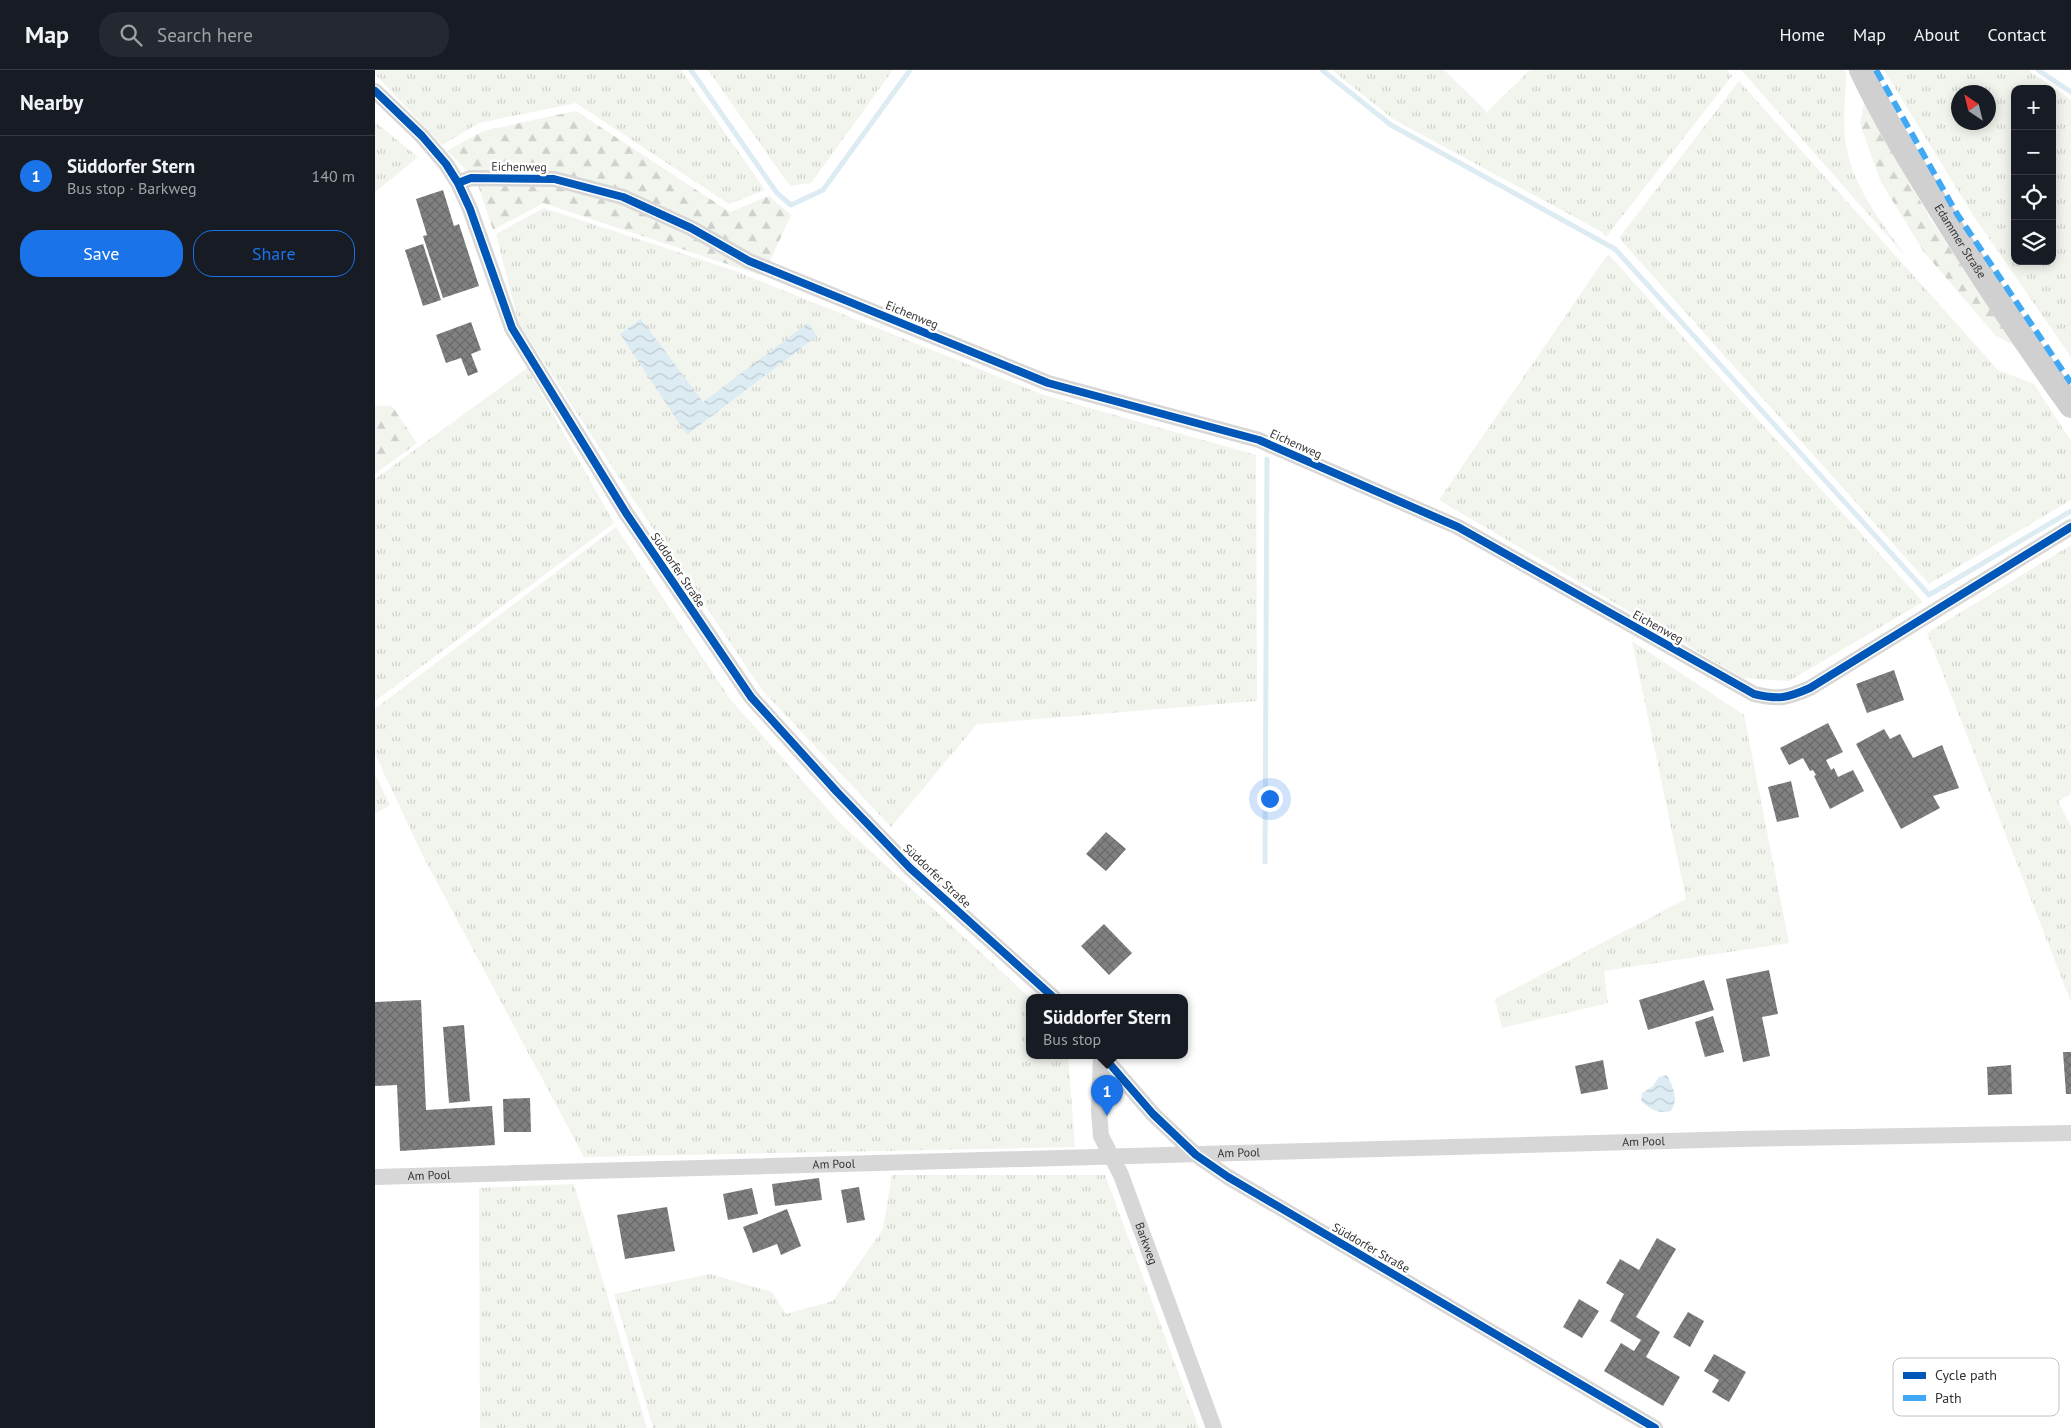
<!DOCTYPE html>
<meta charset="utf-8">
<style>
body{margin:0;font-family:"PT Sans",sans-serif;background:#242831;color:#f1f3f6}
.controls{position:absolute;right:15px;top:15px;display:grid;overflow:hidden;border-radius:10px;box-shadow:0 2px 12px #0003}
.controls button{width:45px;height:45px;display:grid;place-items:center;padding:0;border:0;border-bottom:1px solid #363941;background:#171b24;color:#f1f3f6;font:25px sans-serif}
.compass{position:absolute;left:1576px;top:15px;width:45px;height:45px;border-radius:50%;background:#171b24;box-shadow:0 2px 12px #0003;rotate:325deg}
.you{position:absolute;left:894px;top:728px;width:18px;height:18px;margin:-12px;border:4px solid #fff;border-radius:50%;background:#1a73e8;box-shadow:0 0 0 8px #1a73e833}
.badge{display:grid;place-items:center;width:32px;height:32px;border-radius:50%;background:#1a73e8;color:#fff;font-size:16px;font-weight:700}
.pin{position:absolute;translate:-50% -41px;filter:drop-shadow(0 1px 2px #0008)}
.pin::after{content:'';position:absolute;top:26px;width:18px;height:15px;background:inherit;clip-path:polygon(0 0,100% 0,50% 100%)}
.popup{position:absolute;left:651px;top:924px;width:162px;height:65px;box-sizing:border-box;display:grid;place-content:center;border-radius:10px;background:#171b24;filter:drop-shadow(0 1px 4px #0005);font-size:16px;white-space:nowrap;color:#9ea1a6}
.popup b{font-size:19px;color:#f1f3f6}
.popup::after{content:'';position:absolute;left:50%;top:100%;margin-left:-10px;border:10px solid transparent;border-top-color:#171b24}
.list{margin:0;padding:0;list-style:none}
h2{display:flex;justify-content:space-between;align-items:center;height:65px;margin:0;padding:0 20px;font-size:21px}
h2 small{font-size:16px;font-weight:400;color:#9ea1a6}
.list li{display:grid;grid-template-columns:32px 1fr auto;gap:15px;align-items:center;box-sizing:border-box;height:80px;padding:0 20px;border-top:1px solid #363941}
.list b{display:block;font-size:19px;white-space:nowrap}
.list p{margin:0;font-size:16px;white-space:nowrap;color:#9ea1a6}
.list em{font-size:16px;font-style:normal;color:#9ea1a6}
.actions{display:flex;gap:10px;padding:15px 20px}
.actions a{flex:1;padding:11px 0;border:1px solid #1a73e8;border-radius:20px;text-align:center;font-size:18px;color:#1a73e8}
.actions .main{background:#1a73e8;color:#fff}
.icon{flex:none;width:28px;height:28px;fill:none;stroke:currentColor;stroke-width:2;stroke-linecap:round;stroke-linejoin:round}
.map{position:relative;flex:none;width:1696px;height:1358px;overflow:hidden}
header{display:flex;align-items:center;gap:30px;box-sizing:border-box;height:70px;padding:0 25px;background:#171b24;border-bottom:1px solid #363941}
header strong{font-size:24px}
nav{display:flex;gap:28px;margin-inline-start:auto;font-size:18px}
.search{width:350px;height:45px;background:#242831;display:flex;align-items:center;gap:12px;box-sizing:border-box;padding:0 18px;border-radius:20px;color:#9ea1a6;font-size:19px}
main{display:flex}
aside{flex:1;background:#171b24}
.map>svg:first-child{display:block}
.grass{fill:url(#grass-tufts);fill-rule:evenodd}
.forest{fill:url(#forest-firs)}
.water{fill:url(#water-waves)}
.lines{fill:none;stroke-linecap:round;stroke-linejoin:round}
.stream{stroke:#ddebf3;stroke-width:5}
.building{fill:url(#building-cross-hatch)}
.street{stroke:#d7d7d7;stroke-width:16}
.secondary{stroke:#d0d0d0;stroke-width:24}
.quiet{stroke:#3fa9f5;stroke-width:6;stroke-dasharray:12 6;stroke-linecap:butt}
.cycleway-casing{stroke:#fff;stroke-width:11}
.cycleway{stroke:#0057b8;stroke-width:8}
.labels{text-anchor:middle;stroke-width:5;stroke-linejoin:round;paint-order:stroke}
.street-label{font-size:12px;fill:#333;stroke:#fff}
.key{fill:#fff;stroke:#c2c2c2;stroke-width:1}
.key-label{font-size:14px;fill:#333}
</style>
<header>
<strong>Map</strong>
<div class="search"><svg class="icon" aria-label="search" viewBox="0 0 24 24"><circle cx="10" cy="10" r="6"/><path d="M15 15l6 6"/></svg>Search here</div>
<nav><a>Home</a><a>Map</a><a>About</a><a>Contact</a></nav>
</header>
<main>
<aside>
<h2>Nearby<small></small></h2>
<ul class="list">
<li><span class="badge">1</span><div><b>Süddorfer Stern</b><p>Bus stop · Barkweg</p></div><em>140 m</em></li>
</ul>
<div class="actions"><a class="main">Save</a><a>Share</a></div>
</aside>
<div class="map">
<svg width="1696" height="1358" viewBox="0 0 1696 1358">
<defs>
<pattern id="grass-tufts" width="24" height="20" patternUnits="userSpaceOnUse" patternTransform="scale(1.25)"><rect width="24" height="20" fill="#f1f5ed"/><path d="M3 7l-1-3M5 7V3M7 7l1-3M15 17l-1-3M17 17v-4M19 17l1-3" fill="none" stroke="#cfd2cc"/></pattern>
<pattern id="forest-firs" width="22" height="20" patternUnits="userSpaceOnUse" patternTransform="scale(1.25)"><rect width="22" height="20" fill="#f1f5ed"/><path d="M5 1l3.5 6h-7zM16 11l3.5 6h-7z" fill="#cfd2cc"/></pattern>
<pattern id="water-waves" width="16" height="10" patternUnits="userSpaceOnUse" patternTransform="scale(1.25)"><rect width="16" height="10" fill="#ddebf3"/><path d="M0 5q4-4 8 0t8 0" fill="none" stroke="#becad1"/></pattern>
<pattern id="building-cross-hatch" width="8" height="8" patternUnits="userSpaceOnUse" patternTransform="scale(1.25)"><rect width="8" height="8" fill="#818181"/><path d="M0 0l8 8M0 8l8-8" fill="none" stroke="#6a6a6a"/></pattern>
</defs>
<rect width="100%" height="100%" fill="#fff"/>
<path class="grass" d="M 0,0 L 306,0 L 390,120 L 354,134 L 201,33 L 104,53 L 67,75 L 0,4 Z
M 333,0 L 518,0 L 436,113 L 415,116 Z
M 957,0 L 1069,0 L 1112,42 L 1155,0 L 1352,0 L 1357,6 L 1231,167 L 1227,162 L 1018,49 Z
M 1366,0 L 1469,0 L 1471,2 C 1471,24 1468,46 1470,68 C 1475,115 1506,151 1532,188 Z
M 1509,0 L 1653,0 L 1696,30 L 1696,287 L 1598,145 ZM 1640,19 L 1677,19 L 1677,191 L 1640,191 ZM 1584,22 L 1614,22 L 1614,52 L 1584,52 Z
M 1364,11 L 1623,300 L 1659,314 L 1696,371 L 1696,430 L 1554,514 L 1244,168 Z
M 0,52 L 43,87 L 0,122 Z
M 169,138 L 360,201 L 669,325 L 881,385 L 882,631 L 602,654 L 516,757 L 387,620 L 260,432 L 144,254 L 121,164 Z
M 1233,184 L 1548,532 L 1414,611 L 1368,608 L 1064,430 Z
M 152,298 L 239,453 L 0,631 L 0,409 Z
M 241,457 L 355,629 L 465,753 L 654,927 L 654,985 L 693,985 L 700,1077 L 209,1087 L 48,786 L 0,684 L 0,639 Z
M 1696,475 L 1696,724 L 1683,731 L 1696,757 L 1696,932 L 1552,563 Z
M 1257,571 L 1369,645 L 1414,873 L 1229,901 L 1233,933 L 1127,958 L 1120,929 L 1311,829 Z
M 0,704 L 15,735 L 0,744 Z
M 517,1105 L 730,1105 L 824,1358 L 278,1358 L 239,1224 L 335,1204 L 397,1222 L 411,1244 L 458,1231 L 508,1159 Z
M 199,1114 L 272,1358 L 105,1358 L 104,1118 Z"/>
<path class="forest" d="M 1489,33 L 1557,152 L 1642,277 L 1620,265 L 1549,182 L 1506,112 L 1485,54 Z
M 201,41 L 355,142 L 394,126 L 416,145 L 388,206 L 168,133 L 118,160 L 101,109 L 72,81 L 108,61 Z
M 0,336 L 17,336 L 42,373 L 0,404 Z"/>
<path class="water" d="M 266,249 L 328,332 L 433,253 L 442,266 L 312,365 L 245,264 Z
M 1292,1005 C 1298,1017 1304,1029 1296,1041 C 1282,1044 1277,1040 1266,1031 L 1267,1023 L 1278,1016 L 1284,1007 Z"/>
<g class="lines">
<path class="stream" d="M 316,0 L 402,123 L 416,135 L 448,120 L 535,0
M 947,0 L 1016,55 L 1240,179 L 1554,525 L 1696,441
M 1663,0 L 1696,22
M 890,792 L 892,389"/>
</g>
<path class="building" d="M 68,120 L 79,156 L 84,154 L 104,216 L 68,228 L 48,166 L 52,165 L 41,129 Z
M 48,174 L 66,230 L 48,236 L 30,180 Z
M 96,252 L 106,280 L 96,284 L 103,302 L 93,306 L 86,288 L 71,293 L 61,265 Z
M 1519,600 L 1529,630 L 1492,643 L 1481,614 Z
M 1453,653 L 1468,682 L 1451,690 L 1456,700 L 1459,698 L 1463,707 L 1478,700 L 1489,721 L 1455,739 L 1439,706 L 1441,705 L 1438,700 L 1435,701 L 1428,688 L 1414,695 L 1405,678 Z
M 1509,659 L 1515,669 L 1525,664 L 1538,688 L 1567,675 L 1584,718 L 1558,726 L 1565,738 L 1526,759 L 1481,674 Z
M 1416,711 L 1424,747 L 1402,752 L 1393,717 Z
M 731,762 L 751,779 L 731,801 L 711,784 Z
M 729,854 L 757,883 L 734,905 L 706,876 Z
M 1394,900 L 1403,944 L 1387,947 L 1395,986 L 1368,992 L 1351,909 Z
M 1329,910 L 1339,940 L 1273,960 L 1264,930 Z
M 46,930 L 51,1040 L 117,1036 L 120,1075 L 25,1081 L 22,1015 L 0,1016 L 0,932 Z
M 1338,946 L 1349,982 L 1330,987 L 1320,952 Z
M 89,955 L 95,1031 L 74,1033 L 68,957 Z
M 1688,982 L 1696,982 L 1696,1024 L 1691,1024 Z
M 1228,990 L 1233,1019 L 1206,1024 L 1200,996 Z
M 1636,995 L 1637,1024 L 1613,1025 L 1612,997 Z
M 155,1028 L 156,1062 L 129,1062 L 128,1029 Z
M 444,1108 L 447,1130 L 400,1136 L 397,1114 Z
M 484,1117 L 490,1150 L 472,1153 L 466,1120 Z
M 377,1118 L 383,1144 L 353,1150 L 348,1124 Z
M 292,1137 L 300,1181 L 250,1189 L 242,1145 Z
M 412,1139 L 426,1176 L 406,1185 L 402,1174 L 378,1183 L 368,1157 Z
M 1282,1168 L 1301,1179 L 1261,1247 L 1285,1262 L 1271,1287 L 1305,1307 L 1288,1336 L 1229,1301 L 1246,1273 L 1259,1281 L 1266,1270 L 1235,1251 L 1249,1224 L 1231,1213 L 1245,1189 L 1264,1200 Z
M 1204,1229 L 1224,1241 L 1207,1268 L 1188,1257 Z
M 1313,1242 L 1329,1251 L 1315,1277 L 1298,1267 Z
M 1339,1284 L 1371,1302 L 1354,1332 L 1337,1322 L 1344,1310 L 1329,1301 Z"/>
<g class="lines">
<g class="street">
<path d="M 0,21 L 47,66 L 71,94 L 83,113 L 95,139 L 137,258 L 251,443 L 376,627 L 462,722 L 535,798 L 678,927"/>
<path d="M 83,113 L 96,108 L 179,109 L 248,127 L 316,158 L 374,191 L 673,313 L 884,370 L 1083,457 L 1379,624 C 1404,630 1412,628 1435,618 L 1696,457"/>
<path id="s1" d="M 726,985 L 724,1041 L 726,1066 L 746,1105 L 839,1358"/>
<path d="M 727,985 L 778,1044 L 821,1085 L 853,1107 L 1280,1358"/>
<path id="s2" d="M 0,1107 L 1364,1069 L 1696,1063"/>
</g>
<path class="secondary" id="s3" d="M 1486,0 C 1508,47 1536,92 1563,136 C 1605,204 1649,271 1696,336"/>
<path class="quiet" d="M 1501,0 L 1582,144 L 1696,313"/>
<defs>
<path id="cycleway" d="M 0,21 L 47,66 L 71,94 L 83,113 L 95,139 L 137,258 L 251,443 L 376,627 L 462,722 L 535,798 L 678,927
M 83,113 L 96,108 L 179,109 L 248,127 L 316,158 L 374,191 L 673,313 L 884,370 L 1083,457 L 1379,624 C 1404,630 1412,628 1435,618 L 1696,457
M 727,985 L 778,1044 L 821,1085 L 853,1107 L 1280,1358"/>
</defs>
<use href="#cycleway" class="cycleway-casing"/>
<use href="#cycleway" class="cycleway"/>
</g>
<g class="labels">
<g class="street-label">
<text transform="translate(144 97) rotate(1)" y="4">Eichenweg</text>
<text dy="4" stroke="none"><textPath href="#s3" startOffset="198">Edammer Straße</textPath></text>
<text transform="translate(537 245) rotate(22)" y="4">Eichenweg</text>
<text transform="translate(921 374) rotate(24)" y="4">Eichenweg</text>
<text transform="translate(303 500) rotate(56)" y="4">Süddorfer Straße</text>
<text transform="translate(1283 557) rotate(29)" y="4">Eichenweg</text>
<text transform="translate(562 806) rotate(43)" y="4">Süddorfer Straße</text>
<text dy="4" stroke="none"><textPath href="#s2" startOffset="1269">Am Pool</textPath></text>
<text dy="4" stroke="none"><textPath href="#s2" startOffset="864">Am Pool</textPath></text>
<text dy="4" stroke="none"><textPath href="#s2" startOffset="459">Am Pool</textPath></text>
<text dy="4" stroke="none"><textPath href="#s2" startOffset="54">Am Pool</textPath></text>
<text dy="4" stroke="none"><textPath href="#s1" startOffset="198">Barkweg</textPath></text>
<text transform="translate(996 1178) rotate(30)" y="4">Süddorfer Straße</text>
</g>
</g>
<rect x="1518" y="1288" width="166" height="58" rx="8" class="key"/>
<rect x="1528" y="1302" width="23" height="7" fill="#0057b8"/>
<rect x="1528" y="1325" width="23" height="6" fill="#3fa9f5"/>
<g class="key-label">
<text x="1560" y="1310">Cycle path</text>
<text x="1560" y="1333">Path</text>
</g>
</svg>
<div class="controls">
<button>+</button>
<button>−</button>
<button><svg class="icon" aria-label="locate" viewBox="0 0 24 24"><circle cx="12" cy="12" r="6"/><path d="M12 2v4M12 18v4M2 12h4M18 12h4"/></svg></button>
<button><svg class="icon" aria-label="layers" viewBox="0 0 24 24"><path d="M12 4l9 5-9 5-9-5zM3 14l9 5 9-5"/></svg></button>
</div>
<svg class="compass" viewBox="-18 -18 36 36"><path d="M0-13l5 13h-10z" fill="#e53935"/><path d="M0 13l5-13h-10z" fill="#9ea1a6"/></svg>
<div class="you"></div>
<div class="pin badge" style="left:732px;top:1046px">1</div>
<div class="popup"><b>Süddorfer Stern</b>Bus stop</div>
</div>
</main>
